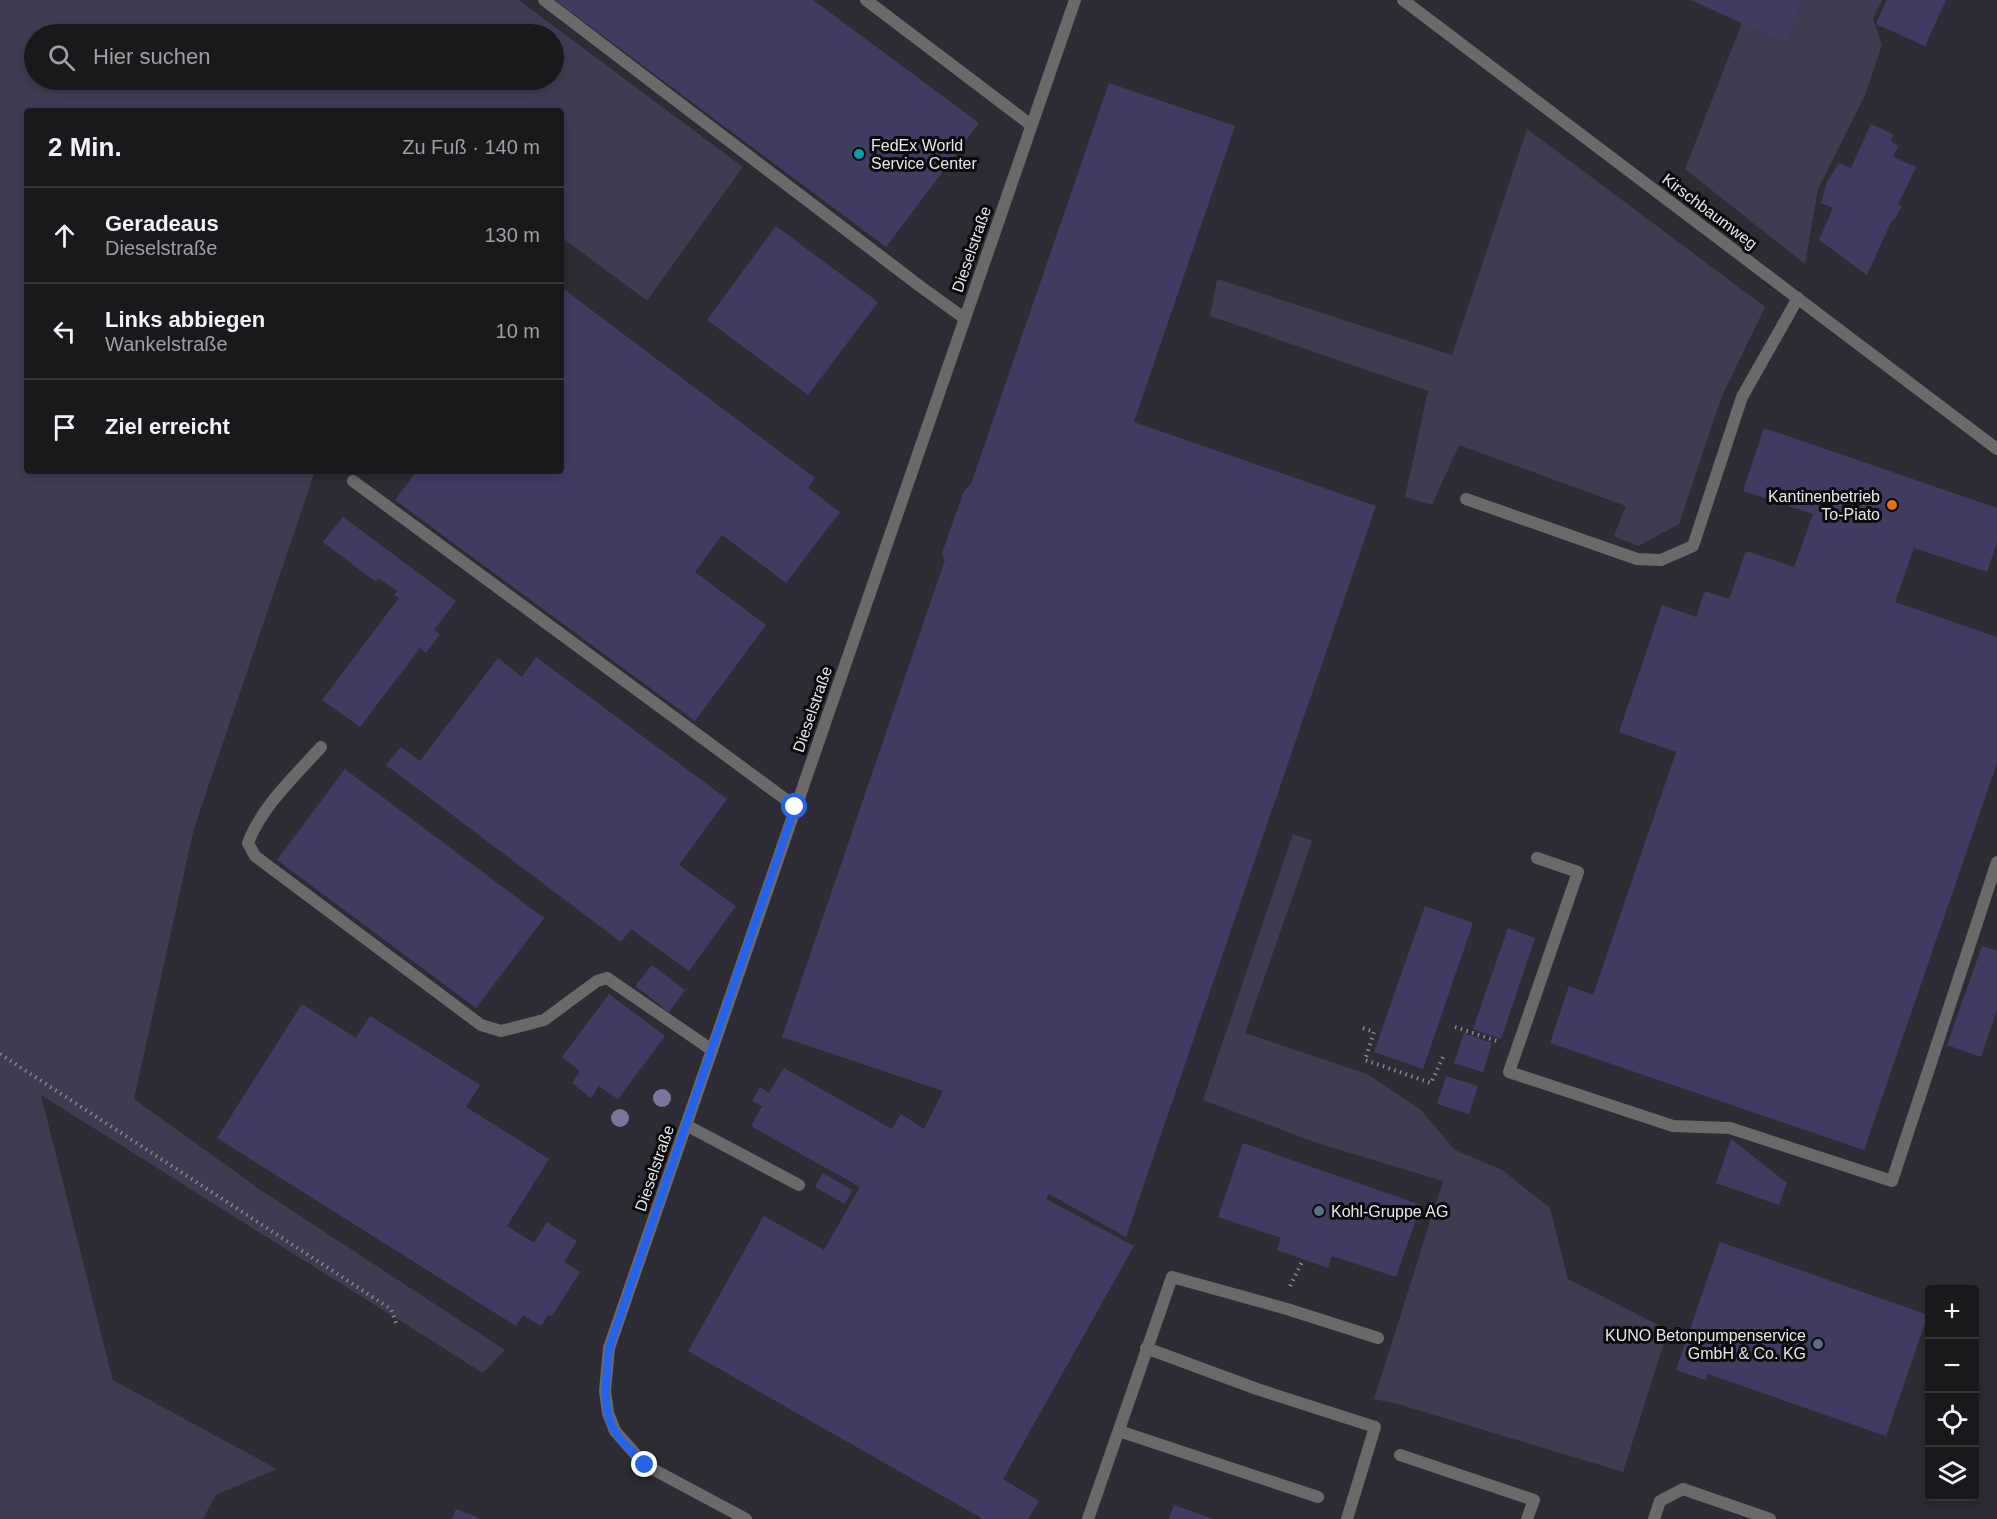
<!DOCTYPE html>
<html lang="de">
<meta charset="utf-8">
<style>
body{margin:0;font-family:Arial,sans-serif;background:#262528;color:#f1f3f6}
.controls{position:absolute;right:18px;bottom:18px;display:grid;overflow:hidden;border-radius:6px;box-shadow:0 3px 9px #0003}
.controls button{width:54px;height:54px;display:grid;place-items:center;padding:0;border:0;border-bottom:2px solid #37373a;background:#19181b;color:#f1f3f6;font:30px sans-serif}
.stop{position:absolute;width:18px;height:18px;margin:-14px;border:4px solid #2563eb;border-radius:50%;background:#fff}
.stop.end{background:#2563eb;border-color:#fff;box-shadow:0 2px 6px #0008}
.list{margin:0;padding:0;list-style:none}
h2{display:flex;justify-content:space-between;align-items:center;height:78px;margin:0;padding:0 24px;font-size:26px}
h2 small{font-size:20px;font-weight:400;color:#9fa0a3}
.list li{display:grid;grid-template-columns:39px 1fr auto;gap:18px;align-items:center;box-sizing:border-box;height:96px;padding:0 24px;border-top:2px solid #37373a}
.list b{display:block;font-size:22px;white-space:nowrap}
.list p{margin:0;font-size:20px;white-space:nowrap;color:#9fa0a3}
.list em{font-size:20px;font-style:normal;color:#9fa0a3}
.icon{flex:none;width:33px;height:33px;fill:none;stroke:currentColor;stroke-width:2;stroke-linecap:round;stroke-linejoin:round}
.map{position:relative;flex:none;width:1997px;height:1519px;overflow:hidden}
.search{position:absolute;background:#19181b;box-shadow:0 3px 9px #0003;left:24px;top:24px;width:540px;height:66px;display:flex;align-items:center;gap:15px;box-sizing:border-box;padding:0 21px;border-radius:33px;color:#9fa0a3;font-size:22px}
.panel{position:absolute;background:#19181b;box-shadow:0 3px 9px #0003;left:24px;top:108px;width:540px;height:366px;border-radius:6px}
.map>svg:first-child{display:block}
.built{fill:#2d2c34;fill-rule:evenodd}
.green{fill:#403b52;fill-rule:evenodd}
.building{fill:#403c61}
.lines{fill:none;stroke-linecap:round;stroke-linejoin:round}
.path{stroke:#89888b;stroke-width:4;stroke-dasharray:1.5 4.5;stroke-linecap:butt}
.lane{stroke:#6b6969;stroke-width:12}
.street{stroke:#6b6969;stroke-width:12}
.tree{fill:#7d769c}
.route{stroke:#2563eb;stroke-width:8}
.culture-dot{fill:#0f9aa8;stroke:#0a0a0c;stroke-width:2}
.food-dot{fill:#e8710a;stroke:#0a0a0c;stroke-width:2}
.service-dot{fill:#5c6f8a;stroke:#0a0a0c;stroke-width:2}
.labels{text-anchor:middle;stroke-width:6;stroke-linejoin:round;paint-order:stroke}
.poi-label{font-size:16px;fill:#e8e8ea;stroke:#0a0a0c;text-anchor:start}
.street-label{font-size:16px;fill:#e8e8ea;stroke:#0a0a0c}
</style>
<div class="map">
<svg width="1997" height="1519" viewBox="0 0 1997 1519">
<rect width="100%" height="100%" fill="#212024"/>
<path class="built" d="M 519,0 L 1997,0 L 1997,1519 L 203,1519 L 216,1495 L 277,1469 L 113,1380 L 41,1095 L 131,1151 L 133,1099 L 194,829 L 315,471 L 561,471 L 561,237 L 647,301 L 743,167 ZM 1930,1290 L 1974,1290 L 1974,1496 L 1930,1496 Z"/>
<path class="green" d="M 0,0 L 519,0 L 743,167 L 647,301 L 561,237 L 561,111 L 27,111 L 27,471 L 315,471 L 194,829 L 134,1099 L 259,1189 L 505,1350 L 483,1373 L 41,1095 L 113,1380 L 277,1469 L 216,1495 L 203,1519 L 0,1519 ZM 554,34 L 554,80 L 34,80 L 34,34 Z
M 1804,0 L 1882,0 L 1873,19 L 1882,45 L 1865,95 L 1818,189 L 1805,264 L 1685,169 L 1742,23 L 1785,43 Z
M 1527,129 L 1765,307 L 1722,396 L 1679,524 L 1638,546 L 1614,536 L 1626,506 L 1459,445 L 1432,505 L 1405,497 L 1428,391 L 1210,316 L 1217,279 L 1452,355 Z
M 1293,834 L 1312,841 L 1245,1033 L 1367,1074 L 1421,1110 L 1455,1150 L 1502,1170 L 1550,1208 L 1568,1279 L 1668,1330 L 1623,1472 L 1398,1404 L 1374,1399 L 1443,1181 L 1317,1143 L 1203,1100 Z"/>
<path class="building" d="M 555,0 L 813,0 L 979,123 L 886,247 Z
M 1691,0 L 1804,0 L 1785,43 Z
M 1887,0 L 1946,0 L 1925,46 L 1876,24 Z
M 1109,83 L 1235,126 L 1134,422 L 1376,506 L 1126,1237 L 1049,1194 L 1046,1199 L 1134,1246 L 1003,1479 L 1039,1501 L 1028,1519 L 983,1519 L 688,1351 L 764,1216 L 824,1250 L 860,1187 L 751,1126 L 762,1106 L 752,1101 L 760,1087 L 769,1093 L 784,1068 L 892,1129 L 901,1114 L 924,1129 L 943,1091 L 782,1037 L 945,560 L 942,553 L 964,491 L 971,484 Z
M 1871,124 L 1893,134 L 1891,141 L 1898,146 L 1893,157 L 1916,167 L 1898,205 L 1902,206 L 1894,220 L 1892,220 L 1867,275 L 1819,240 L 1833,208 L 1821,203 L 1827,182 L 1839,163 L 1851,168 Z
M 776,226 L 878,302 L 808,395 L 707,320 Z
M 561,287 L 815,478 L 808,488 L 840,512 L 786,583 L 722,535 L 695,572 L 766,625 L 695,721 L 395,500 L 417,471 L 561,471 Z
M 1764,428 L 1997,508 L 1997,542 L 1987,572 L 1914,548 L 1895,602 L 1997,637 L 1997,763 L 1864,1150 L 1550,1043 L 1569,986 L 1593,995 L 1676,752 L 1619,732 L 1662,605 L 1696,617 L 1705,591 L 1729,599 L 1746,551 L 1794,567 L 1813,514 L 1743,491 Z
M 343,517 L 456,601 L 434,630 L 440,634 L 426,653 L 420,648 L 360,727 L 322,700 L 399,598 L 394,595 L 397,591 L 378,578 L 376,582 L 323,542 Z
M 536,657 L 727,799 L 679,865 L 736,906 L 689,971 L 631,929 L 621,942 L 386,765 L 401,747 L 420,761 L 498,658 L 522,677 Z
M 345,769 L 544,918 L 476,1008 L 277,860 Z
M 1425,906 L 1473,923 L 1423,1069 L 1374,1052 Z
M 1508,928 L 1535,938 L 1501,1039 L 1473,1029 Z
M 1982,946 L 1997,951 L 1997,1010 L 1981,1057 L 1947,1045 Z
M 652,965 L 685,990 L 669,1012 L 635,986 Z
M 609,994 L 665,1036 L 618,1099 L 599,1086 L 591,1098 L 572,1083 L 580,1071 L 562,1057 Z
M 302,1004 L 356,1038 L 370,1016 L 480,1085 L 466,1107 L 549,1159 L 507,1226 L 534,1243 L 547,1222 L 577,1241 L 564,1262 L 580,1272 L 552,1316 L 548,1315 L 541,1326 L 523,1315 L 516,1326 L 217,1138 Z
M 1464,1033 L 1492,1043 L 1483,1072 L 1454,1063 Z
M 1446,1076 L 1478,1086 L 1469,1114 L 1437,1104 Z
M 1731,1139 L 1787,1183 L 1779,1205 L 1716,1183 Z
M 1243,1143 L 1421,1205 L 1396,1277 L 1332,1256 L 1328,1268 L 1277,1250 L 1281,1238 L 1218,1217 Z
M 823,1173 L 852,1190 L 845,1204 L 815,1187 Z
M 1720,1242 L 1928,1315 L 1886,1436 L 1708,1374 L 1705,1380 L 1676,1370 Z
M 1174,1505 L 1213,1519 L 1169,1519 Z
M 456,1509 L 482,1519 L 452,1519 Z"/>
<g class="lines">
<path class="path" d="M 1455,1027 L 1497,1041
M 1363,1028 L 1374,1032 L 1365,1060 L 1431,1083 L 1444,1055
M 0,1054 L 391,1309 L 396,1323
M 1290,1286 L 1303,1260"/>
<path class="lane" d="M 544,0 L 921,287 L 964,318
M 866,0 L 1031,125
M 353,481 L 796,807
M 1466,499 L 1637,559 L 1661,560 L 1693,546 L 1742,397 L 1798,298
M 321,747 C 295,776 262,806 248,843 L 255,856 L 481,1025 L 501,1031 L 544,1020 L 597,981 L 607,978 L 712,1050
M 1537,858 L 1578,872 L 1509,1072 L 1673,1126 L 1730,1128 L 1892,1181 L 1997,862
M 686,1125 L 799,1185
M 1146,1348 L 1257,1389 L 1375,1427 L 1347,1519
M 1119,1431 L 1318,1497
M 1400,1455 L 1534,1500 L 1527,1519
M 1088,1519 L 1172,1277 L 1287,1309 L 1378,1338
M 1654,1519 L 1660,1501 L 1683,1489 L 1770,1519"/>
<path class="street" d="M 1403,0 L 1997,449
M 746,1519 L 645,1465 L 615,1431 L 608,1413 L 605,1391 L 609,1348 L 1075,0"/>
</g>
<g class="tree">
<circle cx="662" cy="1098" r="9"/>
<circle cx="620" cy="1118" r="9"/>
</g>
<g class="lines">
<path class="route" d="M 645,1465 C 636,1455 624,1445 616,1433 C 600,1410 607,1374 609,1348 L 795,807"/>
</g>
<circle class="culture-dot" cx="859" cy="154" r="6"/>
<circle class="food-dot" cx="1892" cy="505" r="6"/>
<g class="service-dot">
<circle cx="1319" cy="1211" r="6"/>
<circle cx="1818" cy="1344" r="6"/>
</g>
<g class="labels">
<g class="poi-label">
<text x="871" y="151">FedEx World<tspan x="871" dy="18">Service Center</tspan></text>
<text x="1880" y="502" text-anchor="end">Kantinenbetrieb<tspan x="1880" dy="18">To-Piato</tspan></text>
<text x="1331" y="1217">Kohl-Gruppe AG</text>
<text x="1806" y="1341" text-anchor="end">KUNO Betonpumpenservice<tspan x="1806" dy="18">GmbH &amp; Co. KG</tspan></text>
</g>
<g class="street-label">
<text transform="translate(1710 211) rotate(37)" y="6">Kirschbaumweg</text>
<text transform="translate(971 249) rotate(-71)" y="6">Dieselstraße</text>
<text transform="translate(812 709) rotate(-71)" y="6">Dieselstraße</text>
<text transform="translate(654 1168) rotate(-71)" y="6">Dieselstraße</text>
</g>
</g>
</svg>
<div class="controls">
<button>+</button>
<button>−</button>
<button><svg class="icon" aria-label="locate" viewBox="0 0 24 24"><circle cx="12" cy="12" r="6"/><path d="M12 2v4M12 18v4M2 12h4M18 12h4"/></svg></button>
<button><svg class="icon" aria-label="layers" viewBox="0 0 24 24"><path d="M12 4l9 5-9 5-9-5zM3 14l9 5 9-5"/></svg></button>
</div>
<div class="stop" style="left:795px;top:807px"></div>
<div class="stop end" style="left:645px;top:1465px"></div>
<div class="search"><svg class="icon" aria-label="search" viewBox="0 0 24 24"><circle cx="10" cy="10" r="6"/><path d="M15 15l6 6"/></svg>Hier suchen</div>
<section class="panel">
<h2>2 Min.<small>Zu Fuß · 140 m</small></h2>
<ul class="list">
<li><svg class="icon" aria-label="ahead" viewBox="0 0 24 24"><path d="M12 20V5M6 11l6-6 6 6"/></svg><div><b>Geradeaus</b><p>Dieselstraße</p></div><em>130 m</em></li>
<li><svg class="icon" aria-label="left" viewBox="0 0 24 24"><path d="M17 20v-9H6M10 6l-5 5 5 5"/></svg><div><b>Links abbiegen</b><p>Wankelstraße</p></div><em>10 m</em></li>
<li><svg class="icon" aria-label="arrive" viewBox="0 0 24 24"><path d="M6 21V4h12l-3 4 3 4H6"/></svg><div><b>Ziel erreicht</b></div></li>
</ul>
</section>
</div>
